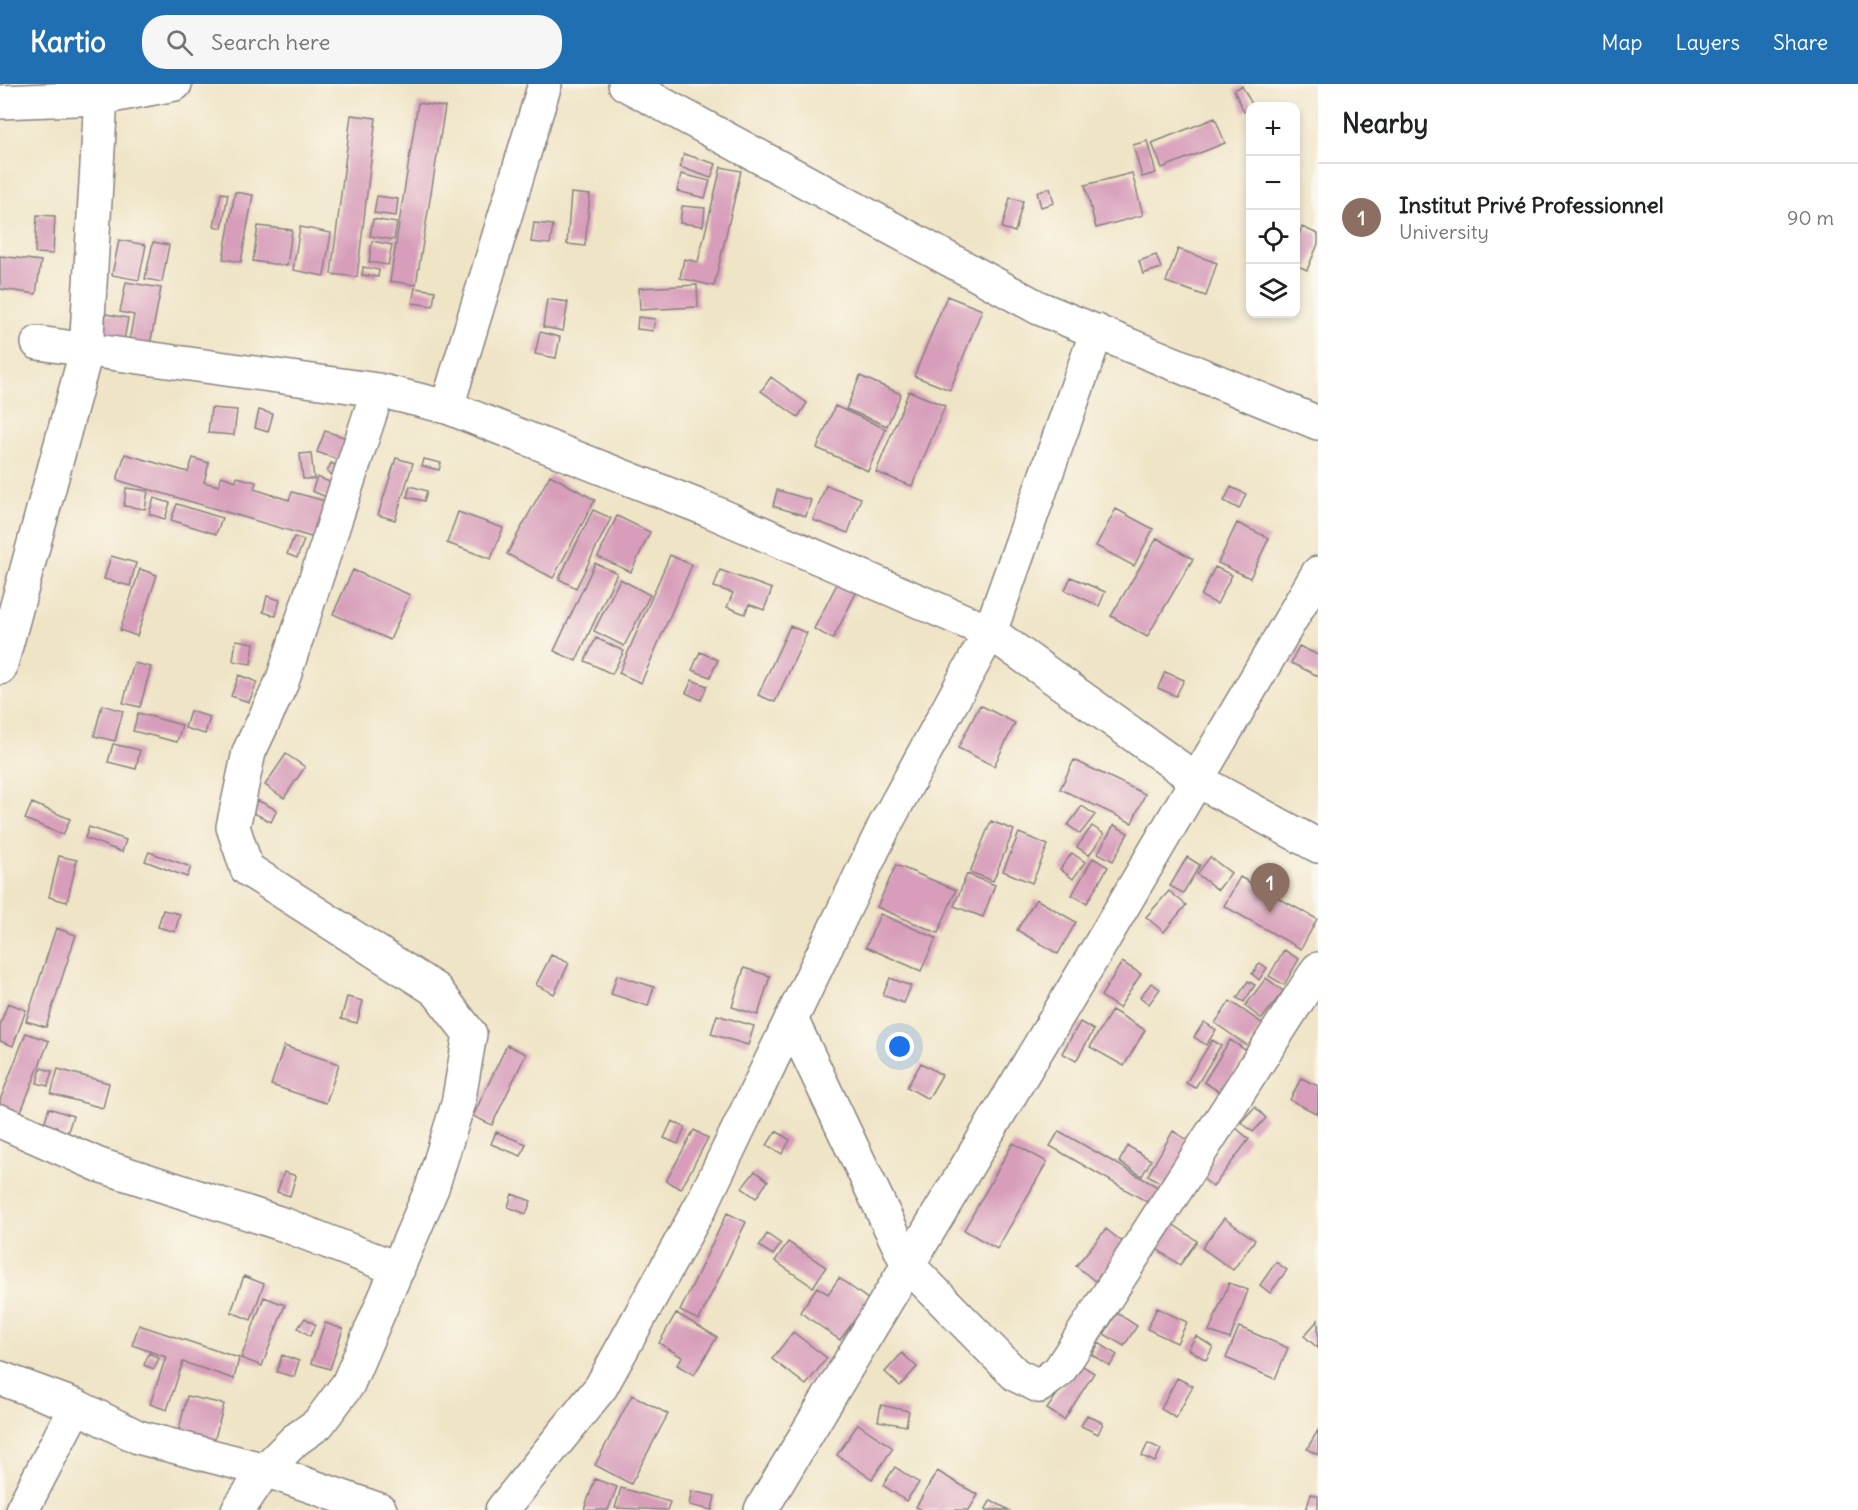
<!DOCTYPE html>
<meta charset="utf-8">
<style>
body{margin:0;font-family:Delius,sans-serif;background:#f6f6f6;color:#202124}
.controls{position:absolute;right:18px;top:18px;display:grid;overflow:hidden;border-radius:12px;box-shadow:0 3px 9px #0003}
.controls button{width:54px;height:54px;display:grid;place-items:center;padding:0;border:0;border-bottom:2px solid #e0e0e0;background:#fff;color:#202124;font:30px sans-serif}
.you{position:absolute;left:900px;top:963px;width:21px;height:21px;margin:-15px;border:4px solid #fff;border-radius:50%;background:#1a73e8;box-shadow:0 0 0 9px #1a73e833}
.badge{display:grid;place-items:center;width:39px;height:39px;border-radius:50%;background:#1f6fb2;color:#fff;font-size:20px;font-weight:700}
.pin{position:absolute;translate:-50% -50px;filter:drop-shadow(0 2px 3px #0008)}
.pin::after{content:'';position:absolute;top:32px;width:21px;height:18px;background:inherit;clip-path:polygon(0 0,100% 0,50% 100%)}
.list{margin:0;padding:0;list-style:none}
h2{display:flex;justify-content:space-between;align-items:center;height:78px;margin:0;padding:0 24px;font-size:26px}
h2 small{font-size:20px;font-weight:400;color:#757577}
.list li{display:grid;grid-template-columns:39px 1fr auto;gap:18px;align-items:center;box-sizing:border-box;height:108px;padding:0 24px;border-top:2px solid #e0e0e0}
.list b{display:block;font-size:22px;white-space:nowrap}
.list p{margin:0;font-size:20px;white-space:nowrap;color:#757577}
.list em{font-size:20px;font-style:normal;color:#757577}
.icon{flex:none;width:33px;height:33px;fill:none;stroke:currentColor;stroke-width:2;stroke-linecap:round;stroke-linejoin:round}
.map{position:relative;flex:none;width:1318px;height:1426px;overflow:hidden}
header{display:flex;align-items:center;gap:36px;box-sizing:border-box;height:84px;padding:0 30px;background:#1f6fb2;color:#fff}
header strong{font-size:28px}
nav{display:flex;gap:33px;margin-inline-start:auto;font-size:21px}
.search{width:420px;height:54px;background:#f6f6f6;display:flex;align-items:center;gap:15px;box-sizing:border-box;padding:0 21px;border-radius:24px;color:#757577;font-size:22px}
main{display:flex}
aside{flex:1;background:#fff}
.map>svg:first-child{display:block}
.building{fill:#d79dba}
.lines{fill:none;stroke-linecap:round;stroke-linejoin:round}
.street-casing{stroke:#888380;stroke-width:36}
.street{stroke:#fff;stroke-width:33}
</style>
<header>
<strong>Kartio</strong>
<div class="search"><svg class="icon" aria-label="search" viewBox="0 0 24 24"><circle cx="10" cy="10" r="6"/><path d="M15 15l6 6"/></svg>Search here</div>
<nav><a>Map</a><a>Layers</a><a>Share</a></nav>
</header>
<main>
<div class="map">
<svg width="1318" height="1426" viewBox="0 0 1318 1426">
<rect width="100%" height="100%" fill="#fbf7ec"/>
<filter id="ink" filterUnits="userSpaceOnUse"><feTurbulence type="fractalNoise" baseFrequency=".0167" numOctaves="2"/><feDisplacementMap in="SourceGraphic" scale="12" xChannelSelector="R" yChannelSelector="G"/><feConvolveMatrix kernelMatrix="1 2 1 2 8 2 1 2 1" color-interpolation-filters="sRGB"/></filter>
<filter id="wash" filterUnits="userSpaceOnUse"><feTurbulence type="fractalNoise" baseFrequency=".008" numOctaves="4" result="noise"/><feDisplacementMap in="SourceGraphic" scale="24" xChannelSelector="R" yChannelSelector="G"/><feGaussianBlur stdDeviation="1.35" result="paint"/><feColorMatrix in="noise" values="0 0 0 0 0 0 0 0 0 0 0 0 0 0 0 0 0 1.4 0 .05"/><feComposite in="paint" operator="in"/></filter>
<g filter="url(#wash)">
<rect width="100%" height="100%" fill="#efe4c6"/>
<g id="blocks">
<path class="building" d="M 1242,2 L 1253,22 L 1244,28 L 1234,6 Z
M 418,19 L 445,23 L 416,201 L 390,197 Z
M 351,31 L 376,34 L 357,193 L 331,190 Z
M 1215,34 L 1225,59 L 1162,84 L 1152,59 Z
M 1147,57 L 1156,89 L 1142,93 L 1133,61 Z
M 684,70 L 716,80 L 711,94 L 680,83 Z
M 721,83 L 741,87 L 714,202 L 680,194 L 684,175 L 698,178 Z
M 1132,89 L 1143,131 L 1096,144 L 1085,101 Z
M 681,90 L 710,97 L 705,114 L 677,107 Z
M 1050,104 L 1054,119 L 1041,123 L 1037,108 Z
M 235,108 L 253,111 L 241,178 L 223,175 Z
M 221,109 L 228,110 L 222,144 L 214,142 Z
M 571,109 L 590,111 L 585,162 L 567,160 Z
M 377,112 L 398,115 L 396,132 L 374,129 Z
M 1010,114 L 1023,117 L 1015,148 L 1002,144 Z
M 682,122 L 705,124 L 703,142 L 680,139 Z
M 37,131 L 55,132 L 53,170 L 35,169 Z
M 373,135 L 397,139 L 394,156 L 370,152 Z
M 534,139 L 553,141 L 550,160 L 531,158 Z
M 258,142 L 292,146 L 287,182 L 253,177 Z
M 300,143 L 331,149 L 324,192 L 293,186 Z
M 1302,143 L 1318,150 L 1318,160 L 1307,186 L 1296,181 L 1296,157 Z
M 119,156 L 146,161 L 139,196 L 112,191 Z
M 372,157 L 392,161 L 388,181 L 369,178 Z
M 153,158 L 169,161 L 162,198 L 145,195 Z
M 1178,165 L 1217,179 L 1206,212 L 1166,198 Z
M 1156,171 L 1161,184 L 1143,190 L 1139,177 Z
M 0,172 L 41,177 L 36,210 L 0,205 Z
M 363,183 L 379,186 L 378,193 L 362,191 Z
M 126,198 L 161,204 L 150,261 L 129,257 L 134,231 L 120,228 Z
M 697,201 L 698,223 L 640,226 L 639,204 Z
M 415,204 L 435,207 L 433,222 L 412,219 Z
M 947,212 L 982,226 L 950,306 L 914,292 Z
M 547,215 L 568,218 L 563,247 L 543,243 Z
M 106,230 L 128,234 L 124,257 L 102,253 Z
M 638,233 L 655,235 L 653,247 L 637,245 Z
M 540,248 L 560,253 L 556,274 L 535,270 Z
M 860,292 L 901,310 L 887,342 L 846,325 Z
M 771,293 L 807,319 L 798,333 L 761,307 Z
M 909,307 L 945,322 L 912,402 L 876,388 Z
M 835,322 L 886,345 L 868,387 L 817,364 Z
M 211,324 L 237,326 L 234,351 L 208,349 Z
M 259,326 L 273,330 L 268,348 L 255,344 Z
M 325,347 L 347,354 L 339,376 L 317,368 Z
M 311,369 L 314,395 L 303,395 L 300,370 Z
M 125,370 L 188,388 L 193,374 L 209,379 L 204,398 L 219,402 L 221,392 L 236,397 L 237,393 L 256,398 L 254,405 L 289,416 L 292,408 L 329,418 L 318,455 L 117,396 Z
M 396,374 L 413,379 L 395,436 L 378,431 Z
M 424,375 L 441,379 L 439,386 L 422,382 Z
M 331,379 L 335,381 L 332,391 L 327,388 Z
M 550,391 L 595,416 L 553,494 L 507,470 Z
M 317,393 L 337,401 L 331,415 L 312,407 Z
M 826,401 L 861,414 L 848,449 L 813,436 Z
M 410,402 L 427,407 L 424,417 L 407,413 Z
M 1231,403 L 1246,410 L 1239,425 L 1224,417 Z
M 126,404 L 148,407 L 145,425 L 124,422 Z
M 777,406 L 811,416 L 806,432 L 773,422 Z
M 154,414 L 170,419 L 165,435 L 149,430 Z
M 177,420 L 222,434 L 216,450 L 171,436 Z
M 1116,425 L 1153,445 L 1134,482 L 1096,462 Z
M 593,426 L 611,434 L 576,504 L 559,495 Z
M 458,428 L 503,444 L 491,475 L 447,459 Z
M 617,432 L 650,448 L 631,488 L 598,473 Z
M 1237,439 L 1269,454 L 1250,494 L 1218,479 Z
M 294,453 L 304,456 L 297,474 L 287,470 Z
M 1157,454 L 1193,475 L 1147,553 L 1111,532 Z
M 670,471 L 692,481 L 641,599 L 619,589 Z
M 111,472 L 136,479 L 130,502 L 104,495 Z
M 595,479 L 617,489 L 576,577 L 554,567 Z
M 1215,483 L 1232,491 L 1217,520 L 1201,512 Z
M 140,485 L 157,491 L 137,552 L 120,546 Z
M 353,486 L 410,511 L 390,556 L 333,530 Z
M 720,486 L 772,505 L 764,526 L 749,520 L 745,530 L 727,523 L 733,509 L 714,503 Z
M 1071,493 L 1105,508 L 1099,522 L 1065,506 Z
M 620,495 L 650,511 L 624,562 L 594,547 Z
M 839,496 L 858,505 L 833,555 L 814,545 Z
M 267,512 L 280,516 L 276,532 L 263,528 Z
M 790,542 L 807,549 L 775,618 L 758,611 Z
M 596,554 L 624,567 L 612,590 L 585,577 Z
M 236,556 L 254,559 L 251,580 L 233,577 Z
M 1299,562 L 1318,571 L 1318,592 L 1291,579 Z
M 700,568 L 718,576 L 710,593 L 692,586 Z
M 134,579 L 151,583 L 140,623 L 123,619 Z
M 1165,588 L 1184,596 L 1176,612 L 1158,604 Z
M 239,591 L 257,598 L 249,618 L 231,612 Z
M 692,596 L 707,602 L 701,616 L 686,609 Z
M 102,621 L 123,627 L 115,657 L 94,652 Z
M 980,621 L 1015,639 L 994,682 L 958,664 Z
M 190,627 L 210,633 L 205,650 L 185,644 Z
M 138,629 L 182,641 L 177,658 L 133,647 Z
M 113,660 L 140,666 L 136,685 L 108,678 Z
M 286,670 L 305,683 L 284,714 L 265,701 Z
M 1074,676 L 1145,710 L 1132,739 L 1060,705 Z
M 257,716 L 277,726 L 271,738 L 252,728 Z
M 32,719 L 70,735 L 63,751 L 25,735 Z
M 1082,722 L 1095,731 L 1080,750 L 1068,741 Z
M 991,737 L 1014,746 L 993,797 L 970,788 Z
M 1114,741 L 1128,749 L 1113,777 L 1098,769 Z
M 1092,742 L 1104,750 L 1089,771 L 1077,763 Z
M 89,743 L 126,756 L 122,768 L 85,754 Z
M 1019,749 L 1048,761 L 1032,799 L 1003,787 Z
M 149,768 L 191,783 L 187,793 L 145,777 Z
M 1072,769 L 1085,778 L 1073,795 L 1060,785 Z
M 59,772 L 77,776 L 67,818 L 49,813 Z
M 1187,773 L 1200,781 L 1183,809 L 1170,802 Z
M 1210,773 L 1231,789 L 1218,806 L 1197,790 Z
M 1093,774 L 1108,783 L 1087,819 L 1072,811 Z
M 896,781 L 956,806 L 938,849 L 877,823 Z
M 967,790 L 995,801 L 983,833 L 954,822 Z
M 1240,793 L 1317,835 L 1301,865 L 1224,822 Z
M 1169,807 L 1186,821 L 1164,848 L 1146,833 Z
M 1036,815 L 1076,838 L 1058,870 L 1017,846 Z
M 163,826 L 180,830 L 175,848 L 158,843 Z
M 880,830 L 936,854 L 921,887 L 866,863 Z
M 56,844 L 76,851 L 46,943 L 26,937 Z
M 1284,866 L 1299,875 L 1284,901 L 1269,892 Z
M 551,871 L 569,879 L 554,910 L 536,901 Z
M 1122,878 L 1141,890 L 1119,924 L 1101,912 Z
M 1260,879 L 1267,884 L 1259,896 L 1252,890 Z
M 744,884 L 770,892 L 758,931 L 732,923 Z
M 617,891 L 654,903 L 648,922 L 611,910 Z
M 890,894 L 911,902 L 904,919 L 883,911 Z
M 1266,894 L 1283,907 L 1262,935 L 1245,922 Z
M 1248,897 L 1255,901 L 1244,918 L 1237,914 Z
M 1151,899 L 1160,905 L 1149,920 L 1140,913 Z
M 347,913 L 363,917 L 357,939 L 341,935 Z
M 1230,917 L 1263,940 L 1248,962 L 1215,939 Z
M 8,919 L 26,926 L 13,962 L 0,957 L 0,941 Z
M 1112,926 L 1145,946 L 1124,982 L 1090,963 Z
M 717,931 L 754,942 L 748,961 L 711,950 Z
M 1080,938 L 1094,946 L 1076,977 L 1062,969 Z
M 1204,938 L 1216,946 L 1206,961 L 1194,953 Z
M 26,949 L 49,957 L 18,1035 L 0,1028 L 0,1016 Z
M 1212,956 L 1221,961 L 1195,1004 L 1186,999 Z
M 1230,956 L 1247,967 L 1221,1009 L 1204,998 Z
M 507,961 L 526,970 L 492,1041 L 473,1032 Z
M 284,962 L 339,980 L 326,1019 L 271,1001 Z
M 921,979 L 942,991 L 928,1015 L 907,1003 Z
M 41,984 L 52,987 L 48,1002 L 37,999 Z
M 58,985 L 109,999 L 103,1024 L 51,1010 Z
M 1301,994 L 1318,1002 L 1318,1030 L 1290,1016 Z
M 1255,1023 L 1266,1034 L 1253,1048 L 1241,1038 Z
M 49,1024 L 73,1032 L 66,1053 L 42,1046 Z
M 672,1037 L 685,1043 L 678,1060 L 664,1054 Z
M 1236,1044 L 1249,1055 L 1213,1103 L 1200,1092 Z
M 694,1046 L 708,1054 L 681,1105 L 666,1097 Z
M 776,1047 L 790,1056 L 782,1070 L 767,1061 Z
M 1059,1047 L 1163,1106 L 1154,1122 L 1050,1062 Z
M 1173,1047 L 1194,1060 L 1169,1104 L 1148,1091 Z
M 496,1048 L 526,1060 L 521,1072 L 491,1060 Z
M 1013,1059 L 1047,1078 L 997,1165 L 964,1146 Z
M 1128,1062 L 1151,1076 L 1142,1092 L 1119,1078 Z
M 755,1087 L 768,1097 L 756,1114 L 742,1104 Z
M 284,1088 L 296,1092 L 290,1112 L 277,1108 Z
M 512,1110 L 531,1117 L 526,1130 L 508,1123 Z
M 727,1129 L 746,1138 L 699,1236 L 680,1227 Z
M 1224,1134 L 1255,1156 L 1233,1186 L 1202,1164 Z
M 1171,1139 L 1197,1157 L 1180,1181 L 1154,1163 Z
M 1106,1145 L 1125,1160 L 1095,1197 L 1076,1182 Z
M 767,1150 L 781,1160 L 773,1171 L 759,1162 Z
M 788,1158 L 826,1183 L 813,1203 L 775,1177 Z
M 1276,1178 L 1287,1186 L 1270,1209 L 1260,1201 Z
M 244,1192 L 264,1200 L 251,1236 L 231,1228 Z
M 839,1194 L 869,1216 L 840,1256 L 800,1228 L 817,1203 L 828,1210 Z
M 1229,1199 L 1248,1206 L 1230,1255 L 1209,1247 Z
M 264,1213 L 285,1221 L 262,1282 L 241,1274 Z
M 1157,1224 L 1187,1238 L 1177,1259 L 1147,1245 Z
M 676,1229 L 717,1253 L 694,1291 L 677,1281 L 682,1273 L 659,1259 Z
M 1117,1229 L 1137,1242 L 1124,1262 L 1104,1250 Z
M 305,1234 L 316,1241 L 310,1252 L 298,1244 Z
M 1318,1236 L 1318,1264 L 1304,1252 Z
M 325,1239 L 343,1245 L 330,1285 L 311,1279 Z
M 139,1241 L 239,1274 L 234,1295 L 183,1278 L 167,1326 L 150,1320 L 166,1273 L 132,1261 Z
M 1239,1243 L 1288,1264 L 1275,1295 L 1226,1274 Z
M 793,1248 L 827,1274 L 806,1301 L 772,1275 Z
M 1196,1252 L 1213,1263 L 1206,1276 L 1188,1265 Z
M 1099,1259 L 1117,1271 L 1110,1282 L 1092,1271 Z
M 149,1269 L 159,1274 L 154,1285 L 144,1281 Z
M 902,1269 L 917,1283 L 900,1302 L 885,1288 Z
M 282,1271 L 299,1277 L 294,1293 L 277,1288 Z
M 1078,1279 L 1094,1289 L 1064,1336 L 1047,1325 Z
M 1177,1294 L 1193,1302 L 1176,1334 L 1161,1325 Z
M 632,1311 L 668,1330 L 631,1400 L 595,1381 Z
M 187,1312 L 224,1320 L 214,1358 L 178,1350 Z
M 881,1321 L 909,1327 L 906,1342 L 878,1337 Z
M 1087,1331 L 1103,1339 L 1098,1350 L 1081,1342 Z
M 858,1340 L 893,1364 L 872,1395 L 837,1371 Z
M 1318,1346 L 1318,1371 L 1307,1365 Z
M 1148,1359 L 1161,1365 L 1155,1378 L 1142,1372 Z
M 895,1383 L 919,1399 L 906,1417 L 883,1401 Z
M 937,1387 L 978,1411 L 969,1426 L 922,1426 L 916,1423 Z
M 595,1395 L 617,1403 L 608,1426 L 584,1426 Z
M 621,1404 L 670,1418 L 667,1426 L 615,1424 Z
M 692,1407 L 715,1412 L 712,1426 L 689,1421 Z
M 1311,1410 L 1318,1412 L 1318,1426 L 1306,1426 Z
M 991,1416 L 1009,1426 L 985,1426 Z"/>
</g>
</g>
<g filter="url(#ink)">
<use href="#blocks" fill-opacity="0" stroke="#888380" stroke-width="1.5"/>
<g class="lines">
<defs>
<path id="street" d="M 625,0 L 1039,224 L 1318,339
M 0,18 L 101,14 L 175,0
M 38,259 L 378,306 L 447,323 L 706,425 L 990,548 L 1195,695 L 1318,762
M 447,323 L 545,0
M 0,584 L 86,268 L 101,14
M 791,935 L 908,1181 L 1016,1291 L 1039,1302 L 1059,1287 L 1318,885
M 0,1037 L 99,1081 L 285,1141 L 398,1185
M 0,1294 L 76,1322 L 138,1353 L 265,1386 L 380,1426
M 22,1426 L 76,1322
M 238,1426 L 265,1386 L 295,1356 L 318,1340 L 348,1300 L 432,1104 L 458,1020 L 470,950 L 436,906 L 247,785 L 233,743 L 249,668 L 282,598 L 378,306
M 502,1426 L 601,1303 L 704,1116 L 885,741 L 990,548 L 1097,247
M 761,1426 L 1103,856 L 1318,489"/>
</defs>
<use href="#street" class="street-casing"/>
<use href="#street" class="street"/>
</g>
</g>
</svg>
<div class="controls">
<button>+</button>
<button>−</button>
<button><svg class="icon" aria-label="locate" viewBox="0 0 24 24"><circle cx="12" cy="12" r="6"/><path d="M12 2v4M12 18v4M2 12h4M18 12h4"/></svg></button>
<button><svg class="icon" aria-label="layers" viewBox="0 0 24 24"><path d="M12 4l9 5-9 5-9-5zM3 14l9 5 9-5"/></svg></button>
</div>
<div class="you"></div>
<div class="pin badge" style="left:1270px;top:829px;background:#8d6e63">1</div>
</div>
<aside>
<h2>Nearby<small></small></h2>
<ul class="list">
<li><span class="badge" style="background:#8d6e63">1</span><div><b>Institut Privé Professionnel</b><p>University</p></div><em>90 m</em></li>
</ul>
</aside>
</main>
